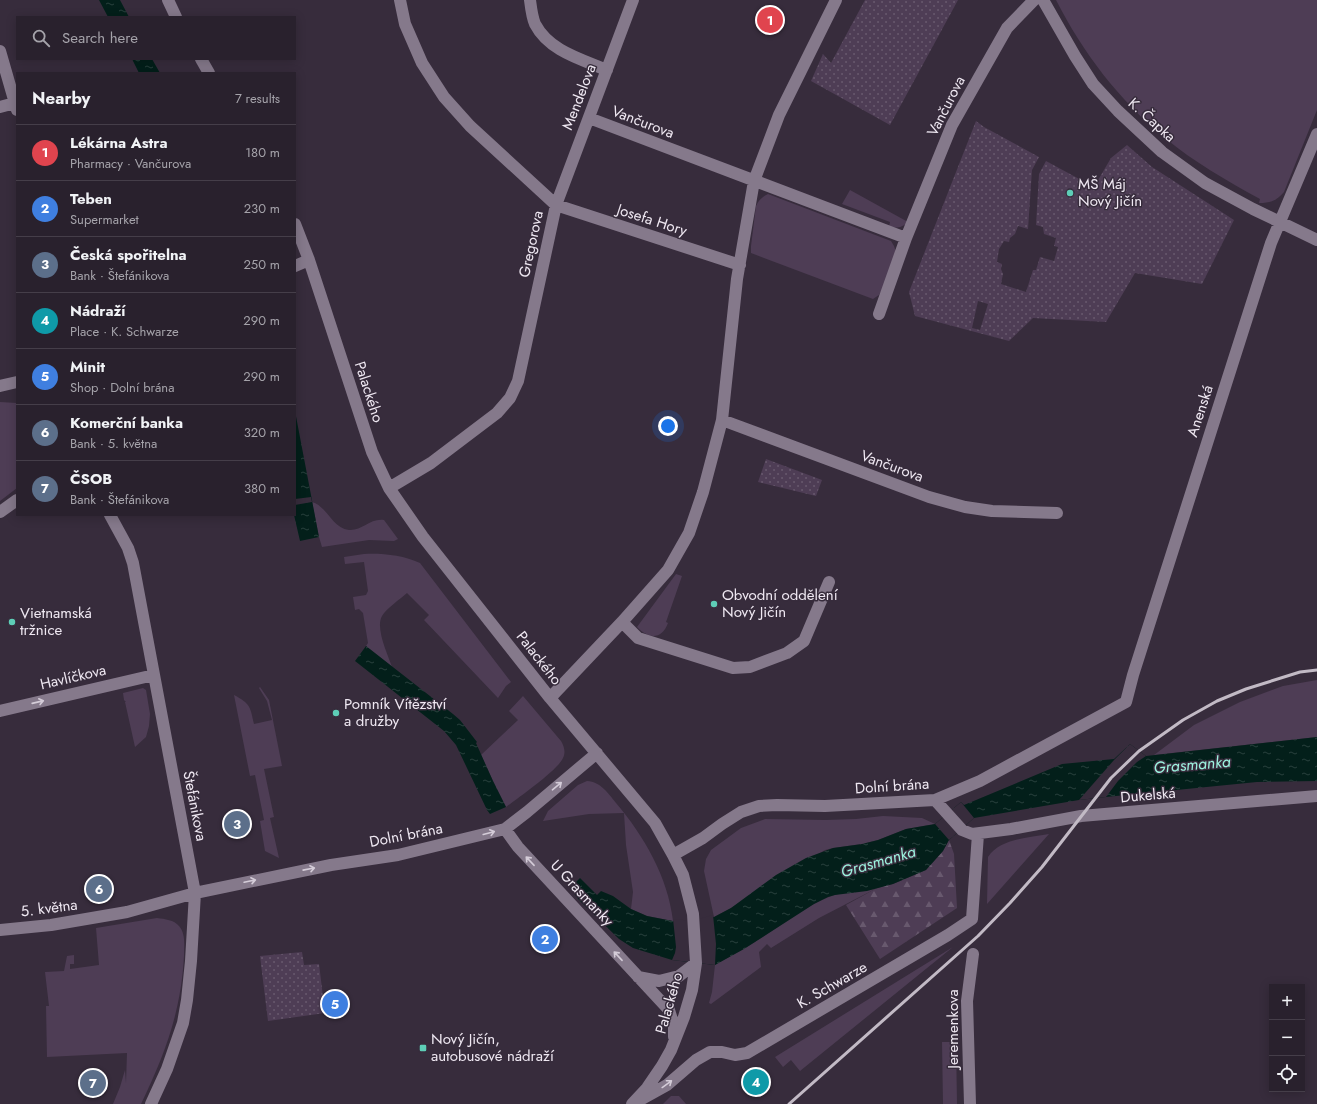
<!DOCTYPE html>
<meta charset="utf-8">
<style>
body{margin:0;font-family:Jost,sans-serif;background:#312935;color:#f1f3f6}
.controls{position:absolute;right:12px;bottom:12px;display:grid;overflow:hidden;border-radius:0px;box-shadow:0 2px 10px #0003}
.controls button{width:36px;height:36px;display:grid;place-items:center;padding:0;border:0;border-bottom:1px solid #453e49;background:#29212d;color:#f1f3f6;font:20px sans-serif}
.you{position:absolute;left:668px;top:426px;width:14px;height:14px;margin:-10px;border:3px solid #fff;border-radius:50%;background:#1a73e8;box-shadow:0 0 0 6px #1a73e833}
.badge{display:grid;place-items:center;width:26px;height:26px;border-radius:50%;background:#ea580c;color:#fff;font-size:13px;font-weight:700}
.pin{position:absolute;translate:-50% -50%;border:2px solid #fff;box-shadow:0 1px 4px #0006}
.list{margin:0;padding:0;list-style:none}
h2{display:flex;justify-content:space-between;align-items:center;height:52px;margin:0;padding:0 16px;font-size:17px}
h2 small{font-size:13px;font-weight:400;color:#a5a3aa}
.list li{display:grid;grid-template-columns:26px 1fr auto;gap:12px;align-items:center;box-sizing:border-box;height:56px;padding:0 16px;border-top:1px solid #453e49}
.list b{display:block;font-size:15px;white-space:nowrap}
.list p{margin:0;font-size:13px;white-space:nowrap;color:#a5a3aa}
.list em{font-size:13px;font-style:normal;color:#a5a3aa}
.icon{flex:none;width:22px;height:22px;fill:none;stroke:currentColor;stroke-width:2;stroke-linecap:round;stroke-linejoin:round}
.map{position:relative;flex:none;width:1317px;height:1104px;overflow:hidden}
.search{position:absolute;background:#29212d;box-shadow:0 2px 10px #0003;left:16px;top:16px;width:280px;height:44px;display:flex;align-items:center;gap:10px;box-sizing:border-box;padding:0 14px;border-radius:0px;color:#a5a3aa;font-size:15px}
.panel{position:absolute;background:#29212d;box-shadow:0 2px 10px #0003;left:16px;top:72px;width:280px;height:444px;border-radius:0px}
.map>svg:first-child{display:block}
.grass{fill:#4e3d55}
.forest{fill:url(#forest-firs)}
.park{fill:url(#park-dots);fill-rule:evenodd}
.water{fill:url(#water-ripples)}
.pier{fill:#372c3c}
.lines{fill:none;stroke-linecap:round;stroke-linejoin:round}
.street{stroke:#85798b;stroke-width:12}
.rail{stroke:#c2bac5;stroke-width:3}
.oneway{stroke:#d4ccd8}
.poi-dot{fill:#5eceb7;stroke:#372c3c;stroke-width:1.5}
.labels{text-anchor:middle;stroke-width:3;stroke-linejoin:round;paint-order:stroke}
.street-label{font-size:15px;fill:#efe8f2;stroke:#372c3c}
.poi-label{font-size:15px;fill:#efe8f2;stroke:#372c3c;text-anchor:start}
.water-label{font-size:16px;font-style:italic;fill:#9cf3df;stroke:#372c3c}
</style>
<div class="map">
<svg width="1317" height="1104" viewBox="0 0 1317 1104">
<defs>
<pattern id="forest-firs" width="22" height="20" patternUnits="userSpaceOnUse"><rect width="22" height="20" fill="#4e3d55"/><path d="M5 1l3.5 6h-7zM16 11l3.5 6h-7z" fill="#68596e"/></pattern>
<pattern id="park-dots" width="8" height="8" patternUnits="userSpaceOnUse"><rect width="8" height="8" fill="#4e3d55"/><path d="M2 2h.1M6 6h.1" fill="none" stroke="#68596e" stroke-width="1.8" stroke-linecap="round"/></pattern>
<pattern id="water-ripples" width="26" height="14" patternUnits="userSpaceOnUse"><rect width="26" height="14" fill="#031f1a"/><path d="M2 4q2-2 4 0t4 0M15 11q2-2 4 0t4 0" fill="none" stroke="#28403c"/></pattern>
</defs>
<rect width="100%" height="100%" fill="#372c3c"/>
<path class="grass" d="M 1056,0 L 1317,0 L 1317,110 L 1284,192 C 1276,201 1271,203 1259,203 L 1260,199 C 1227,181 1194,162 1165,138 C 1119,100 1083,53 1056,0 Z
M 850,190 L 908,222 C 902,228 897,228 889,227 L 890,222 L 842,204 Z
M 768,194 L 891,241 L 894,246 L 896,252 L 886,283 L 879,295 L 873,299 L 751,253 L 751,246 L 756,206 C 759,200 762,197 768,194 Z
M 0,402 L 17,403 L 17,488 L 0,501 Z
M 312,502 C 327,506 332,528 349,530 C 362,531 370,518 384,520 L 398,539 L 394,541 L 369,540 L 322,547 L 319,537 Z
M 364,554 C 381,553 403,555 420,563 L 511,682 L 506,686 L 498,698 L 424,620 L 429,615 L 407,593 C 400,599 386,609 382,616 C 375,628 388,655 392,667 L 366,646 L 368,643 L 363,613 L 359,609 L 355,610 L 353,597 L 366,595 L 368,591 L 364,562 L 345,564 L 344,557 Z
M 676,574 L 682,576 L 666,622 L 668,623 C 662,640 648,639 637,627 Z
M 1317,680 L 1317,737 L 1154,755 L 1194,725 L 1240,702 L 1283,686 Z
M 260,687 L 269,700 L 282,766 L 264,769 L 274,817 L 270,818 L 279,858 L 265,851 L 260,821 L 264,820 L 255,775 L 250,776 L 234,695 C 251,704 250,707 254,724 L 272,720 L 267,701 L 259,688 Z
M 143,688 L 146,690 L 150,714 L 149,726 L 146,737 L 135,747 L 125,702 L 126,702 L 124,700 L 123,693 Z
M 523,696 L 561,741 C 564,746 566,752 563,758 C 558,770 518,798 506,807 L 493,781 L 481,755 L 518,720 L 509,711 Z
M 587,781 C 601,782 608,793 616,803 C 644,836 668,877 673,921 L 647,916 L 631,909 L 633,892 L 626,845 L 624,813 L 589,814 L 543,821 L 548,811 L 578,785 Z
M 883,816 L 922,818 L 935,824 L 906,829 L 878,840 L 862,844 L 833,848 L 825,850 L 731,908 L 714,917 L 704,871 L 706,859 L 711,850 L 741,828 L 765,819 L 826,820 L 856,819 Z
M 1049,834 L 987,904 L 988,857 C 1001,838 1029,838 1049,834 Z
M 877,888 L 819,918 L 771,948 L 767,944 L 759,952 L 761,967 L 711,1004 L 709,1003 L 712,992 L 715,965 C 728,957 742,950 755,942 C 777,928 805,906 829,897 C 843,891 861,891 877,888 Z
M 157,918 C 165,919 174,920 179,926 C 186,934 184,946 184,956 C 181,1012 165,1054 141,1104 L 113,1104 L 120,1087 L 125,1070 L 126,1083 L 127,1053 L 47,1057 L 46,1006 L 49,1006 L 45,972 L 64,971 L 67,956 L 74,955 L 74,964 L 70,964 L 70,969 L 99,965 L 96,928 Z
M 953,947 L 800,1071 L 791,1060 L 783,1067 L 775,1057 Z
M 942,1042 L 956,1042 L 957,1104 L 943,1104 Z
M 671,1096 L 679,1096 L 686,1104 L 663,1104 Z"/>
<path class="forest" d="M 949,840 L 954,854 L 957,908 L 880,959 L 846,905 L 877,888 L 893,884 L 926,870 L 943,851 Z"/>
<path class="park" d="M 865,0 L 958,0 L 890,125 L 811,81 L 823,54 L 831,63 Z
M 976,121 L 984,127 L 1039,157 L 1032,170 L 1028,229 L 1018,226 L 1015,234 L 1010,238 L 1009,242 L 1004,241 L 999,249 L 997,262 L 1002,264 L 1001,269 L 1003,274 L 1001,284 L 1026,292 L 1033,270 L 1036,270 L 1040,257 L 1054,261 L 1058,247 L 1054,246 L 1056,238 L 1044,234 L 1043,227 L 1036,225 L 1039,174 L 1046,161 L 1094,187 L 1111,158 L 1127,145 L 1152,167 L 1234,220 L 1202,284 L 1135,273 L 1106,322 L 1033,318 L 1009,341 L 915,316 L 909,292 ZM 978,301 L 988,304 L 980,330 L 972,328 Z
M 766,459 L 822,480 L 816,496 L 758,482 Z
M 302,952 L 304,965 L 319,964 L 325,1013 L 268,1021 L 260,956 Z"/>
<path class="water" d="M 99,0 L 120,0 L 129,17 L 108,17 Z
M 132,59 L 152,59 L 160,73 L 139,73 Z
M 295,411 L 319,537 L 300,541 L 294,515 Z
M 366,646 L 453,714 L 460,720 L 477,742 L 476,743 L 493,781 L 506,807 L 490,814 L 487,810 L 456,745 L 444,731 L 355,661 Z
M 1317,737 L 1317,781 L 1257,782 L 1106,797 L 1079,800 L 974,818 L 949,840 L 943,851 L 926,870 L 893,884 L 867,891 L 835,895 L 828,897 L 814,904 L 744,949 L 715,965 L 672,960 L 633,948 L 619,939 L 579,900 L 570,888 L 580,878 L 597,895 L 601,891 L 613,896 L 631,909 L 647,916 L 683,923 L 714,917 L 731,908 L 776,875 L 806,858 L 833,848 L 862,844 L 878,840 L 906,829 L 935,824 L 961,802 L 964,805 L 1062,764 L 1114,759 L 1130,744 L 1146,756 Z"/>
<path class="pier" d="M 311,497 L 312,502 L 295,505 L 295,499 Z
M 1130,744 L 1146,756 L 1137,762 L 1118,781 L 1106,797 L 1079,800 L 1114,760 Z
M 961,802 L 974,818 L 949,840 L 935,824 Z
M 713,915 L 716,944 L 715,965 L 672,960 L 675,953 L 676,947 L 673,919 L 692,921 Z"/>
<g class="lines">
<path class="street" d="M 168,0 L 176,17
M 400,0 L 405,24 L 422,63 L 444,97 L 470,126 L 556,205 L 740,265
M 530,0 C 531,8 532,17 535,24 C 549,51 581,59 607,70
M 1043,0 L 1075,56 L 1093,84 L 1118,111 L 1162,152 L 1205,183 L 1253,209 L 1317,240
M 0,51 L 17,110
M 201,59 L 209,73
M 0,107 L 15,103
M 589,118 L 906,238
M 295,224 L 309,260 L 372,452 L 389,488 L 423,537 L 550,698 L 655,823 L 673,855 L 683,875 L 693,914 L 696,963 L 692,990 L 684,1017 L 671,1050 L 662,1066 L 647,1088 L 632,1104
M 295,266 L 309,260
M 879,314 L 906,238 L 952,125 L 1007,28 L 1034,0
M 0,386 L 17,382
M 722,420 L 929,497 L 965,507 L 992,511 L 1057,513
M 389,488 L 431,463 L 497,413 L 510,398 L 518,381 L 556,205 L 633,0
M 0,512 L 17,500
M 110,515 L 128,548 L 133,563 L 195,893 L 191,961 L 187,1000 L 183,1023 L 167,1069 L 151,1104
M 622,622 L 638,638 L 733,668 L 750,667 L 787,653 L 804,641 L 829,582
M 550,698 L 622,622 L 668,570 L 689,533 L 703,492 L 722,420 L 737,279 L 754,181 L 779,115 L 836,0
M 0,711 L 154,675
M 935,800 L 962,830 L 972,834 L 1011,829 L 1081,816 L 1317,796
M 505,829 L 518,847 L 669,1010 L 674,1026 L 674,1037
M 673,855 L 703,838 L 722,824 L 741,812 L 759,806 L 777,805 L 825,806 L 935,800 L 980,781 L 1126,702 L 1133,675 L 1271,243 L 1317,134
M 0,930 L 51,925 L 127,912 L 195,893 L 331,865 L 398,855 L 505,829 L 527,812 L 597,753
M 638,977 L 659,981 L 679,976 L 696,963
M 640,1100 L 667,1085 L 696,1060 L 710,1052 L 722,1052 L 735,1055 L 747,1053 L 948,935 L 972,919 L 978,834
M 970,1104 L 967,1001 L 973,954"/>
<path class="rail" d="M 789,1104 L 978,936 L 1010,903 L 1042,867 L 1111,778 L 1139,751 L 1183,720 L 1217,701 L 1246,689 L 1300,672 L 1317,670"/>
</g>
<defs><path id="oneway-shaft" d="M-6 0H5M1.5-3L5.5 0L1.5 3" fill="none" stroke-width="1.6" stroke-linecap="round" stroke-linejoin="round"/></defs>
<g class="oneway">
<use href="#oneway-shaft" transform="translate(38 702) rotate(-13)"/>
<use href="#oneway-shaft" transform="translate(557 786) rotate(-40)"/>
<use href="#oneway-shaft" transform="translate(489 833) rotate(-15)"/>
<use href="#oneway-shaft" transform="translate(530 861) rotate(-133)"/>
<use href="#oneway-shaft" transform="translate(309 869) rotate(-11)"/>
<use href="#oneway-shaft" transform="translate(250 881) rotate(-12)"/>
<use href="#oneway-shaft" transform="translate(618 956) rotate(-133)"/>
<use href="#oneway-shaft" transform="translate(667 1084) rotate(-36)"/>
</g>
<g class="poi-dot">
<circle cx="1070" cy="193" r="4"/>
<circle cx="714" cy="604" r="4"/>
<circle cx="12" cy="622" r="4"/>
<circle cx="336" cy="713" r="4"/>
<rect x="419" y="1044" width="8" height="8" rx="2"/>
</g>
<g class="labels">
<g class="street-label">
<text transform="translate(579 97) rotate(-69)" y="5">Mendelova</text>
<text transform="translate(946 106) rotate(-63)" y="5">Vančurova</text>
<text transform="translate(1152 120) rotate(42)" y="5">K. Čapka</text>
<text transform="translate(643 122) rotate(21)" y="5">Vančurova</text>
<text transform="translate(652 220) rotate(18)" y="5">Josefa Hory</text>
<text transform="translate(531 244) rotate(-78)" y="5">Gregorova</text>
<text transform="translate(369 392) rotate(72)" y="5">Palackého</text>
<text transform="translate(1200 411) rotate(-72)" y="5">Anenská</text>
<text transform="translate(892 466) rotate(20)" y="5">Vančurova</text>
<text transform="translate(539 658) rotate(52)" y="5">Palackého</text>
<text transform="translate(73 677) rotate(-13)" y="5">Havlíčkova</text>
<text transform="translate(892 786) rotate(-4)" y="5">Dolní brána</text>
<text transform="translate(1148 795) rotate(-5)" y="5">Dukelská</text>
<text transform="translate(195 806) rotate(79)" y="5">Štefánikova</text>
<text transform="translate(406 835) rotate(-11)" y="5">Dolní brána</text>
<text transform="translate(582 893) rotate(47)" y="5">U Grasmanky</text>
<text transform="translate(49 908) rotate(-7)" y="5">5. května</text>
<text transform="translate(832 985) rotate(-30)" y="5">K. Schwarze</text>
<text transform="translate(669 1003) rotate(-74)" y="5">Palackého</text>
<text transform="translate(953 1029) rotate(-90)" y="5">Jeremenkova</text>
</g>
<g class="poi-label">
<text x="1078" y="189">MŠ Máj<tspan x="1078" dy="17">Nový Jičín</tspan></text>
<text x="722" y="600">Obvodní oddělení<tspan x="722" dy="17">Nový Jičín</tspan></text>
<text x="20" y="618">Vietnamská<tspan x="20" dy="17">tržnice</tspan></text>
<text x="344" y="709">Pomník Vítězství<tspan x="344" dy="17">a družby</tspan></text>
<text x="431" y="1044">Nový Jičín,<tspan x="431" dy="17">autobusové nádraží</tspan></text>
</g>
<g class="water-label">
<text transform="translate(1192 764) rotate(-5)" y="6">Grasmanka</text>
<text transform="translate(878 861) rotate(-16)" y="6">Grasmanka</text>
</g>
</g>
</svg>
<div class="controls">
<button>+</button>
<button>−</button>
<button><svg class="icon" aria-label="locate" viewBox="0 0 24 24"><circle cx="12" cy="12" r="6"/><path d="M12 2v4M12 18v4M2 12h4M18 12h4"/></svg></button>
</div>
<div class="you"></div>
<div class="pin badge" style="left:770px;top:20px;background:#e0444e">1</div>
<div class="pin badge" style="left:545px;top:939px;background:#3f7fe0">2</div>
<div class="pin badge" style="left:237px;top:824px;background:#5c6f8a">3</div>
<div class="pin badge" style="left:756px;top:1082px;background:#0f9aa8">4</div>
<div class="pin badge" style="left:335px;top:1004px;background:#3f7fe0">5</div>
<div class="pin badge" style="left:99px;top:889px;background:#5c6f8a">6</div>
<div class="pin badge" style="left:93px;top:1083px;background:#5c6f8a">7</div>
<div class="search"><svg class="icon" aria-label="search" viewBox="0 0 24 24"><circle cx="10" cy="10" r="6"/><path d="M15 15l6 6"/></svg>Search here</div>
<section class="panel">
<h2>Nearby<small>7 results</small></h2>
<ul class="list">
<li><span class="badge" style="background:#e0444e">1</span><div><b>Lékárna Astra</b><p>Pharmacy · Vančurova</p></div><em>180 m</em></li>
<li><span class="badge" style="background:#3f7fe0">2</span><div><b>Teben</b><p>Supermarket</p></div><em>230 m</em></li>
<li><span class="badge" style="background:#5c6f8a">3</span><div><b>Česká spořitelna</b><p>Bank · Štefánikova</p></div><em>250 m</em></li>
<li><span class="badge" style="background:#0f9aa8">4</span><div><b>Nádraží</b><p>Place · K. Schwarze</p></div><em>290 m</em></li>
<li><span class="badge" style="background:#3f7fe0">5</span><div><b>Minit</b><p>Shop · Dolní brána</p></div><em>290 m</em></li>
<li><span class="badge" style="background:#5c6f8a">6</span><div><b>Komerční banka</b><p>Bank · 5. května</p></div><em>320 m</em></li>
<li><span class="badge" style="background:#5c6f8a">7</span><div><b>ČSOB</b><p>Bank · Štefánikova</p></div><em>380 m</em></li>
</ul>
</section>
</div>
